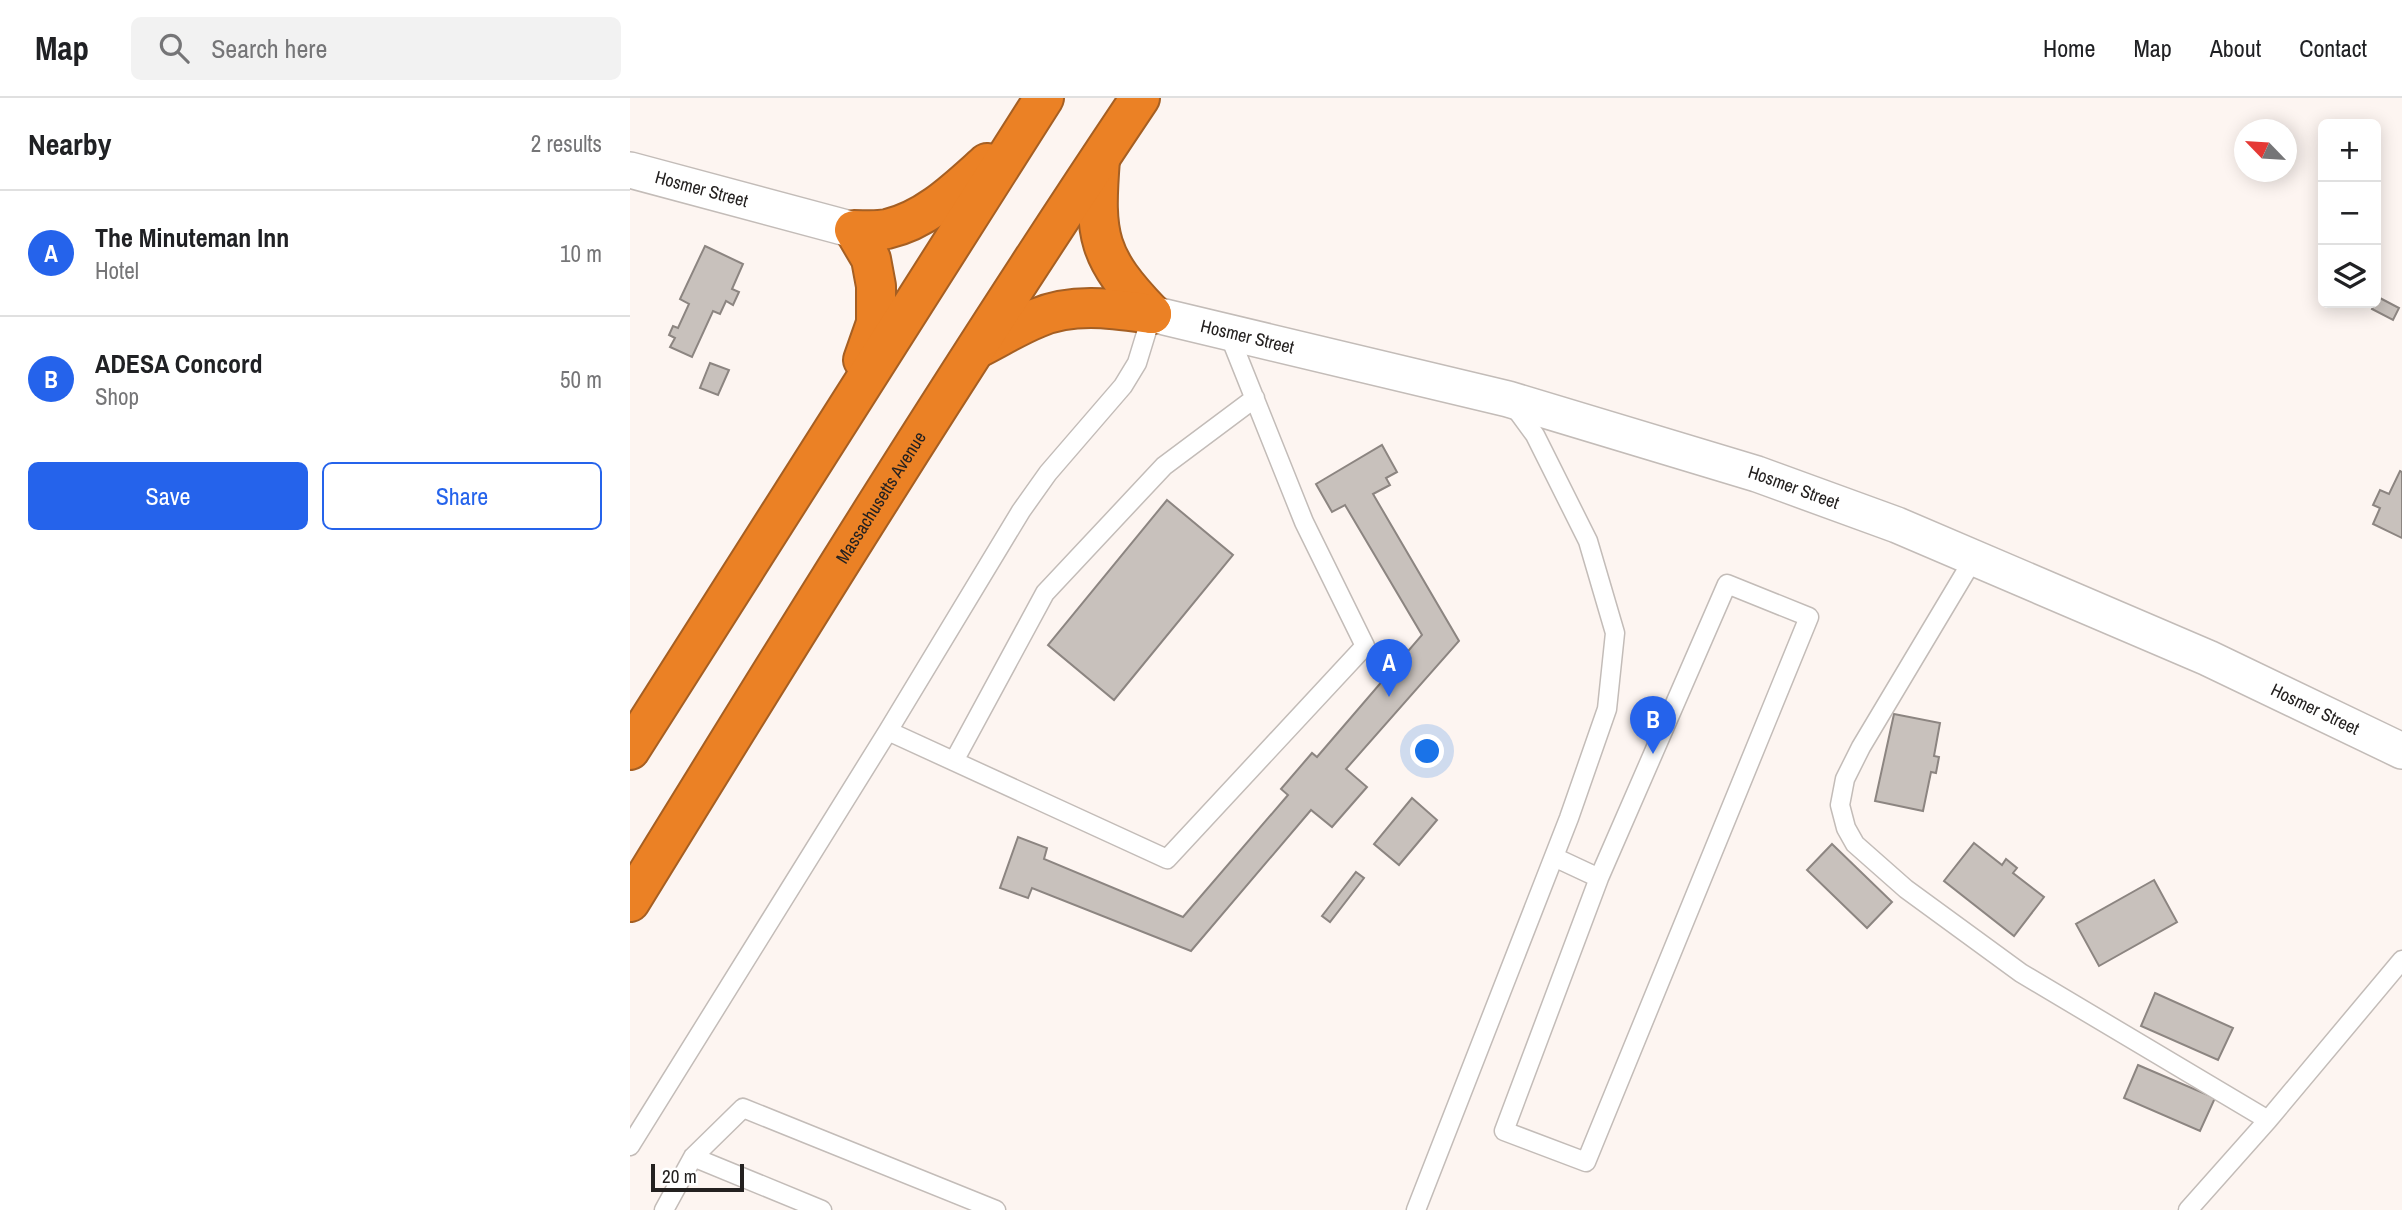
<!DOCTYPE html>
<meta charset="utf-8">
<style>
body{margin:0;font-family:"Archivo Narrow",sans-serif;background:#f2f2f2;color:#202124}
.controls{position:absolute;right:21px;top:21px;display:grid;overflow:hidden;border-radius:10px;box-shadow:0 4px 18px #0003}
.controls button{width:63px;height:63px;display:grid;place-items:center;padding:0;border:0;border-bottom:2px solid #e0e0e0;background:#fff;color:#202124;font:35px sans-serif}
.compass{position:absolute;left:1604px;top:21px;width:63px;height:63px;border-radius:50%;background:#fff;box-shadow:0 4px 18px #0003;rotate:295deg}
.scale{position:absolute;left:21px;bottom:18px;width:93px;box-sizing:border-box;padding-left:7px;border:4px solid #242120;border-top:0;font-size:19px;line-height:24px;white-space:nowrap;color:#242120;-webkit-text-stroke:5px #fff;paint-order:stroke}
.you{position:absolute;left:798px;top:654px;width:24px;height:24px;margin:-18px;border:5px solid #fff;border-radius:50%;background:#1a73e8;box-shadow:0 0 0 10px #1a73e833}
.badge{display:grid;place-items:center;width:46px;height:46px;border-radius:50%;background:#2563eb;color:#fff;font-size:23px;font-weight:700}
.pin{position:absolute;translate:-50% -58px;filter:drop-shadow(0 2px 4px #0008)}
.pin::after{content:'';position:absolute;top:37px;width:24px;height:21px;background:inherit;clip-path:polygon(0 0,100% 0,50% 100%)}
.list{margin:0;padding:0;list-style:none}
h2{display:flex;justify-content:space-between;align-items:center;height:91px;margin:0;padding:0 28px;font-size:30px}
h2 small{font-size:23px;font-weight:400;color:#757577}
.list li{display:grid;grid-template-columns:46px 1fr auto;gap:21px;align-items:center;box-sizing:border-box;height:126px;padding:0 28px;border-top:2px solid #e0e0e0}
.list b{display:block;font-size:26px;white-space:nowrap}
.list p{margin:0;font-size:23px;white-space:nowrap;color:#757577}
.list em{font-size:23px;font-style:normal;color:#757577}
.actions{display:flex;gap:14px;padding:21px 28px}
.actions a{flex:1;padding:16px 0;border:2px solid #2563eb;border-radius:10px;text-align:center;font-size:24px;color:#2563eb}
.actions .main{background:#2563eb;color:#fff}
.icon{flex:none;width:38px;height:38px;fill:none;stroke:currentColor;stroke-width:2;stroke-linecap:round;stroke-linejoin:round}
.map{position:relative;flex:none;width:1772px;height:1112px;overflow:hidden}
header{display:flex;align-items:center;gap:42px;box-sizing:border-box;height:98px;padding:0 35px;background:#fff;border-bottom:2px solid #e0e0e0}
header strong{font-size:33px}
nav{display:flex;gap:38px;margin-inline-start:auto;font-size:24px}
.search{width:490px;height:63px;background:#f2f2f2;display:flex;align-items:center;gap:18px;box-sizing:border-box;padding:0 24px;border-radius:10px;color:#757577;font-size:26px}
main{display:flex}
aside{flex:1;background:#fff}
.map>svg:first-child{display:block}
.building{fill:#c8c1bc;stroke:#8c8581;stroke-width:2}
.lines{fill:none;stroke-linecap:round;stroke-linejoin:round}
.lane-casing{stroke:#c3bcb8;stroke-width:21}
.street-casing{stroke:#c3bcb8;stroke-width:38}
.highway-casing{stroke:#a55f23;stroke-width:42}
.lane{stroke:#fff;stroke-width:18}
.street{stroke:#fff;stroke-width:35}
.highway{stroke:#eb8125;stroke-width:38}
.labels{text-anchor:middle;stroke-width:7;stroke-linejoin:round;paint-order:stroke}
.street-label{font-size:18px;fill:#242120;stroke:#fff}
</style>
<header>
<strong>Map</strong>
<div class="search"><svg class="icon" aria-label="search" viewBox="0 0 24 24"><circle cx="10" cy="10" r="6"/><path d="M15 15l6 6"/></svg>Search here</div>
<nav><a>Home</a><a>Map</a><a>About</a><a>Contact</a></nav>
</header>
<main>
<aside>
<h2>Nearby<small>2 results</small></h2>
<ul class="list">
<li><span class="badge">A</span><div><b>The Minuteman Inn</b><p>Hotel</p></div><em>10 m</em></li>
<li><span class="badge">B</span><div><b>ADESA Concord</b><p>Shop</p></div><em>50 m</em></li>
</ul>
<div class="actions"><a class="main">Save</a><a>Share</a></div>
</aside>
<div class="map">
<svg width="1772" height="1112" viewBox="0 0 1772 1112">
<rect width="100%" height="100%" fill="#fdf5f1"/>
<path class="building" d="M 75,148 L 113,166 L 102,191 L 109,194 L 103,207 L 96,203 L 90,216 L 83,213 L 62,259 L 40,249 L 45,240 L 39,237 L 43,228 L 48,230 L 59,206 L 50,201 Z
M 1748,199 L 1769,210 L 1763,222 L 1742,211 Z
M 80,265 L 99,272 L 88,297 L 70,290 Z
M 752,347 L 767,374 L 756,380 L 760,387 L 743,396 L 829,543 L 716,671 L 737,689 L 702,729 L 681,712 L 561,853 L 402,790 L 398,800 L 370,790 L 388,739 L 417,750 L 414,761 L 553,819 L 658,697 L 651,691 L 682,655 L 687,659 L 792,537 L 715,407 L 702,414 L 686,386 Z
M 1770,373 L 1772,374 L 1772,440 L 1743,426 L 1750,410 L 1743,407 L 1750,392 L 1759,396 Z
M 537,402 L 603,457 L 484,602 L 418,547 Z
M 1264,616 L 1310,625 L 1304,658 L 1309,659 L 1306,675 L 1301,674 L 1293,713 L 1245,703 Z
M 782,700 L 807,722 L 769,767 L 744,746 Z
M 1344,745 L 1372,767 L 1376,761 L 1387,770 L 1383,775 L 1414,799 L 1384,838 L 1314,783 Z
M 1202,746 L 1262,804 L 1237,830 L 1177,772 Z
M 726,774 L 734,780 L 700,824 L 692,818 Z
M 1524,782 L 1547,824 L 1469,868 L 1446,826 Z
M 1525,895 L 1603,930 L 1588,962 L 1511,928 Z
M 1508,967 L 1585,1000 L 1570,1033 L 1494,1000 Z"/>
<g class="lines">
<defs>
<path id="lane" d="M 1344,460 L 1231,649 L 1215,681 L 1210,707 L 1216,730 L 1225,746 L 1276,791 L 1391,875 L 1638,1022 L 1558,1112
M 258,633 L 537,761 L 735,548 L 674,424 L 598,234
M 324,663 L 415,495 L 534,368 L 625,300
M 924,759 L 969,780 L 874,1033 L 956,1064 L 1179,519 L 1097,486 L 969,780
M 1638,1022 L 1772,862
M 0,1048 L 258,633 L 391,413 L 418,375 L 493,288 L 507,265 L 522,216
M 63,1059 L 192,1112
M 34,1112 L 63,1059 L 113,1010 L 366,1112
M 786,1112 L 939,720 L 977,611 L 985,535 L 958,443 L 905,337 L 883,307"/>
<g id="street">
<path id="s1" d="M 0,72 L 224,132"/>
<path id="s2" d="M 522,216 L 878,301 L 1127,376 L 1267,427 L 1578,560 L 1772,653"/>
</g>
<g id="highway">
<path d="M 470,61 C 464,138 467,159 522,216"/>
<path d="M 348,250 C 368,240 387,228 407,220 C 444,204 485,211 522,216"/>
<path d="M 233,262 L 246,225 L 246,188 L 241,161 L 224,132 C 235,132 247,133 257,131 C 297,122 328,91 357,65"/>
<path d="M 0,652 L 414,0"/>
<path id="s3" d="M 0,804 C 166,534 333,264 510,0"/>
</g>
</defs>
<use href="#lane" class="lane-casing"/>
<use href="#street" class="street-casing"/>
<use href="#highway" class="highway-casing"/>
<use href="#lane" class="lane"/>
<use href="#street" class="street"/>
<use href="#highway" class="highway"/>
</g>
<g class="labels">
<g class="street-label">
<text dy="6" stroke="none"><textPath href="#s1" startOffset="74">Hosmer Street</textPath></text>
<text dy="6" stroke="none"><textPath href="#s2" startOffset="98">Hosmer Street</textPath></text>
<text dy="6" stroke="none"><textPath href="#s2" startOffset="665">Hosmer Street</textPath></text>
<text dy="6" stroke="none"><textPath href="#s3" startOffset="476">Massachusetts Avenue</textPath></text>
<text dy="6" stroke="none"><textPath href="#s2" startOffset="1232">Hosmer Street</textPath></text>
</g>
</g>
</svg>
<div class="controls">
<button>+</button>
<button>−</button>
<button><svg class="icon" aria-label="layers" viewBox="0 0 24 24"><path d="M12 4l9 5-9 5-9-5zM3 14l9 5 9-5"/></svg></button>
</div>
<svg class="compass" viewBox="-18 -18 36 36"><path d="M0-13l5 13h-10z" fill="#e53935"/><path d="M0 13l5-13h-10z" fill="#757577"/></svg>
<div class="scale">20 m</div>
<div class="you"></div>
<div class="pin badge" style="left:759px;top:599px">A</div>
<div class="pin badge" style="left:1023px;top:656px">B</div>
</div>
</main>
